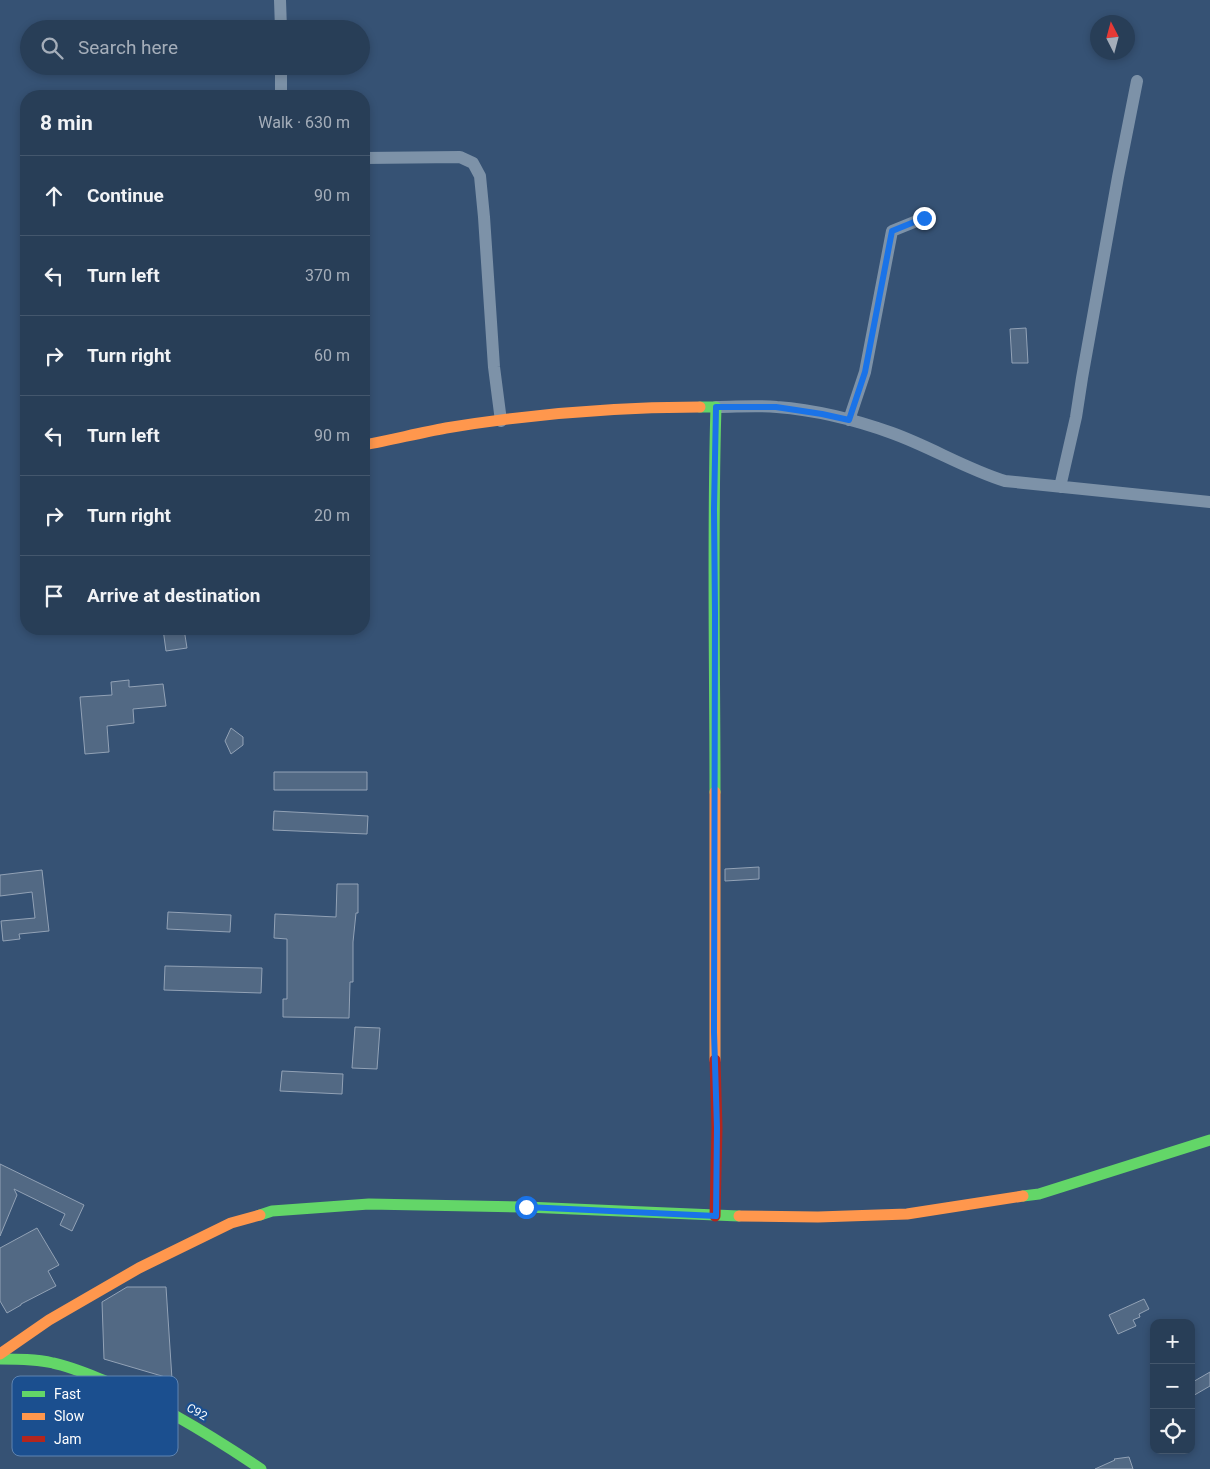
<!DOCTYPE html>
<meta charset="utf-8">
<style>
body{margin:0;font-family:Roboto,sans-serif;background:#30455d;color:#f1f3f6}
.controls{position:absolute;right:15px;bottom:15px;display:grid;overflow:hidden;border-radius:10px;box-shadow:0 2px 8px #0003}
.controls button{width:45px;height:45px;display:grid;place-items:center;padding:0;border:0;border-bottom:1px solid #44576d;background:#283e57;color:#f1f3f6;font:25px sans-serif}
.compass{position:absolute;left:1090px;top:15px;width:45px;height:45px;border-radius:50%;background:#283e57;box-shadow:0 2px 8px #0003;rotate:354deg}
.stop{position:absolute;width:15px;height:15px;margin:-11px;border:4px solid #1a73e8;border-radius:50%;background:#fff}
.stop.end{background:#1a73e8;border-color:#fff;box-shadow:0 1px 5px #0008}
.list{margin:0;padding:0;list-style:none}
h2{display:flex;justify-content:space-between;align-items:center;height:65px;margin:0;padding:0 20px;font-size:21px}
h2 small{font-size:16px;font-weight:400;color:#a5aeba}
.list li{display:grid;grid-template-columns:32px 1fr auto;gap:15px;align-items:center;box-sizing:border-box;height:80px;padding:0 20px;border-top:1px solid #44576d}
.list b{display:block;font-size:19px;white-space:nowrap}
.list em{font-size:16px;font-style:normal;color:#a5aeba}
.icon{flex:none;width:28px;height:28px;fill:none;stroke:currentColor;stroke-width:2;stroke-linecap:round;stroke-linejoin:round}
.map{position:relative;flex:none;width:1210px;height:1469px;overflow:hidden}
.search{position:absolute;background:#283e57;box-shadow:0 2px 8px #0003;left:20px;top:20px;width:350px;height:55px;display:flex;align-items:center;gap:12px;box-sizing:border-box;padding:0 18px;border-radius:28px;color:#a5aeba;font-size:19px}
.panel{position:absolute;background:#283e57;box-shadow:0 2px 8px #0003;left:20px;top:90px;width:350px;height:545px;border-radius:20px}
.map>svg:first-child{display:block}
.building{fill:#526984;stroke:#92a2b6}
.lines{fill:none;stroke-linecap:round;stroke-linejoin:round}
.street{stroke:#7d92a8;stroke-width:12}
.fast{stroke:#63d668;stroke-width:11}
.slow{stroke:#ff974d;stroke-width:11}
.jam{stroke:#b3261e;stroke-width:11}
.route{stroke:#1a73e8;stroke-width:6}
.labels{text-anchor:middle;stroke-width:4.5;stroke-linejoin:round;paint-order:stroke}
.street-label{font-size:12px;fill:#fff;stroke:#1b4f8f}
.key{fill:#1b4f8f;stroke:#5f84b1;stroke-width:1}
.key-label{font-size:14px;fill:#fff}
</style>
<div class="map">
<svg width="1210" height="1469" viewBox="0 0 1210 1469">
<rect width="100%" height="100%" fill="#365274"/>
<path class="building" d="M 1026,328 L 1028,363 L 1012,363 L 1010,329 Z
M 163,629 L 184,629 L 187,648 L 166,651 Z
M 129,680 L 129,687 L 163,684 L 166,706 L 133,709 L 134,723 L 107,726 L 109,752 L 85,754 L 80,697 L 112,695 L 111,682 Z
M 231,728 L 243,737 L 243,745 L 231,754 L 225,741 Z
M 274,772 L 367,772 L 367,790 L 274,790 Z
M 274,811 L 368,816 L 367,834 L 273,830 Z
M 759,867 L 759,879 L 725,881 L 725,869 Z
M 42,870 L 49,931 L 19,934 L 20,939 L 3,941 L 1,921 L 35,918 L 32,892 L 0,896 L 0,875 Z
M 337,884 L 358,884 L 358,913 L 356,913 L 353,942 L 353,982 L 350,982 L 349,1018 L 283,1017 L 283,999 L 287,999 L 287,939 L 274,938 L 275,914 L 336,917 Z
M 168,912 L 231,915 L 230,932 L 167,929 Z
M 165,966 L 262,968 L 261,993 L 164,990 Z
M 355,1027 L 380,1028 L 377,1069 L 352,1068 Z
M 282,1071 L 343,1074 L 342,1094 L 280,1091 Z
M 0,1164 L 84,1205 L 72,1231 L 60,1225 L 65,1214 L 14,1189 L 17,1195 L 0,1236 Z
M 37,1228 L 59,1265 L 48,1271 L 56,1286 L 21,1304 L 21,1305 L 7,1313 L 0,1301 L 0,1248 Z
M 127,1287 L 166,1287 L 172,1379 L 104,1359 L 102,1302 Z
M 1144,1299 L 1149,1309 L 1139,1314 L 1140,1317 L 1133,1320 L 1136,1326 L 1118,1334 L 1109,1315 Z
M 1210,1372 L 1210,1386 L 1191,1397 L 1191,1383 Z
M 1129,1457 L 1133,1469 L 1095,1469 L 1115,1460 L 1114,1459 Z"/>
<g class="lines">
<path class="street" d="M 280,0 L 281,29
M 281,66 L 281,96
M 364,158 L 460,157 L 473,163 L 480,176 L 484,217 L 494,367 L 501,421
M 716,407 C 736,407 757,405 777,407 C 816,410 856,420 892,433 C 931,447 966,469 1005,481 L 1210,502
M 849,420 L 865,372 L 892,231 L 924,218
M 1060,487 L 1076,417 L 1082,378 L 1118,177 L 1137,81"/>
<path class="fast" d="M 700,407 L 716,407 C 712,535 715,664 715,792
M 1023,1196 L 1039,1194 L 1210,1140
M 260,1215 L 272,1211 L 369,1204 L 526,1207 L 739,1216
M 0,1359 C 18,1359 36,1359 53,1363 C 72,1367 90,1375 108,1382 C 162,1405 212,1436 261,1469"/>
<path class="slow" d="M 364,445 C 391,440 419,433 446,428 C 530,414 616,407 700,407
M 715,792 L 715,1060
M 739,1216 L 818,1217 L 907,1214 L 1023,1196
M 0,1354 L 49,1320 L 139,1268 L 231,1223 L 260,1215"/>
<path class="jam" d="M 715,1060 L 717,1128 L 715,1216"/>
</g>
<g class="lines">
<path class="route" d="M 526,1207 L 716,1216 L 717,1128 L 714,1032 L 715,614 L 714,509 L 716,407 L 776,407 L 822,414 L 849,420 L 865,372 L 892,231 L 924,218"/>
</g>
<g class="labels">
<g class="street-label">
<text transform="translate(197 1412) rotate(29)" y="4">C92</text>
</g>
</g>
<rect x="12" y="1376" width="166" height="80" rx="8" class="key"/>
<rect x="22" y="1391" width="23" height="6" fill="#63d668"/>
<rect x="22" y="1413" width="23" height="7" fill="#ff974d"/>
<rect x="22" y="1436" width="23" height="6" fill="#b3261e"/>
<g class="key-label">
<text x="54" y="1399">Fast</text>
<text x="54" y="1421">Slow</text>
<text x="54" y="1444">Jam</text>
</g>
</svg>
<div class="controls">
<button>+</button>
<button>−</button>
<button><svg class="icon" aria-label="locate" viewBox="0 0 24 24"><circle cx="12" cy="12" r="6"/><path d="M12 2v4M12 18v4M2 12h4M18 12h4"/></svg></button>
</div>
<svg class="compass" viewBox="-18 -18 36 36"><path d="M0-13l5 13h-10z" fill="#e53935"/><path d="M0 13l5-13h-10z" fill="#a5aeba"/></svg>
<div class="stop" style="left:526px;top:1207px"></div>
<div class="stop end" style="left:924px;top:218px"></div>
<div class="search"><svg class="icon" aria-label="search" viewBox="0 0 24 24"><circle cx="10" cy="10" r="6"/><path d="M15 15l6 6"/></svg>Search here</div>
<section class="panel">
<h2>8 min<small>Walk · 630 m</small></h2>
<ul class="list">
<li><svg class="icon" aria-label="ahead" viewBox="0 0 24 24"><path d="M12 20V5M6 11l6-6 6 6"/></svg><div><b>Continue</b></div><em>90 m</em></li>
<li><svg class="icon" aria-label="left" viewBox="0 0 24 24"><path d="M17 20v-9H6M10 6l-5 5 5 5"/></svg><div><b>Turn left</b></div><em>370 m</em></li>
<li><svg class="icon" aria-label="right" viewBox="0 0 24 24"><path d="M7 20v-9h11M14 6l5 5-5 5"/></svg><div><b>Turn right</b></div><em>60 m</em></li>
<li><svg class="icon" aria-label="left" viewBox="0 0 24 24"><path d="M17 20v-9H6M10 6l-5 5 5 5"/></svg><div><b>Turn left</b></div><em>90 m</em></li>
<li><svg class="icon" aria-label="right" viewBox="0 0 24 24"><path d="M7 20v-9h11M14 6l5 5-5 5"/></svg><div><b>Turn right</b></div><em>20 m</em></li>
<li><svg class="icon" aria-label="arrive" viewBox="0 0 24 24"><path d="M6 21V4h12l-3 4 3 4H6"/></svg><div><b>Arrive at destination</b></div></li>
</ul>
</section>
</div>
